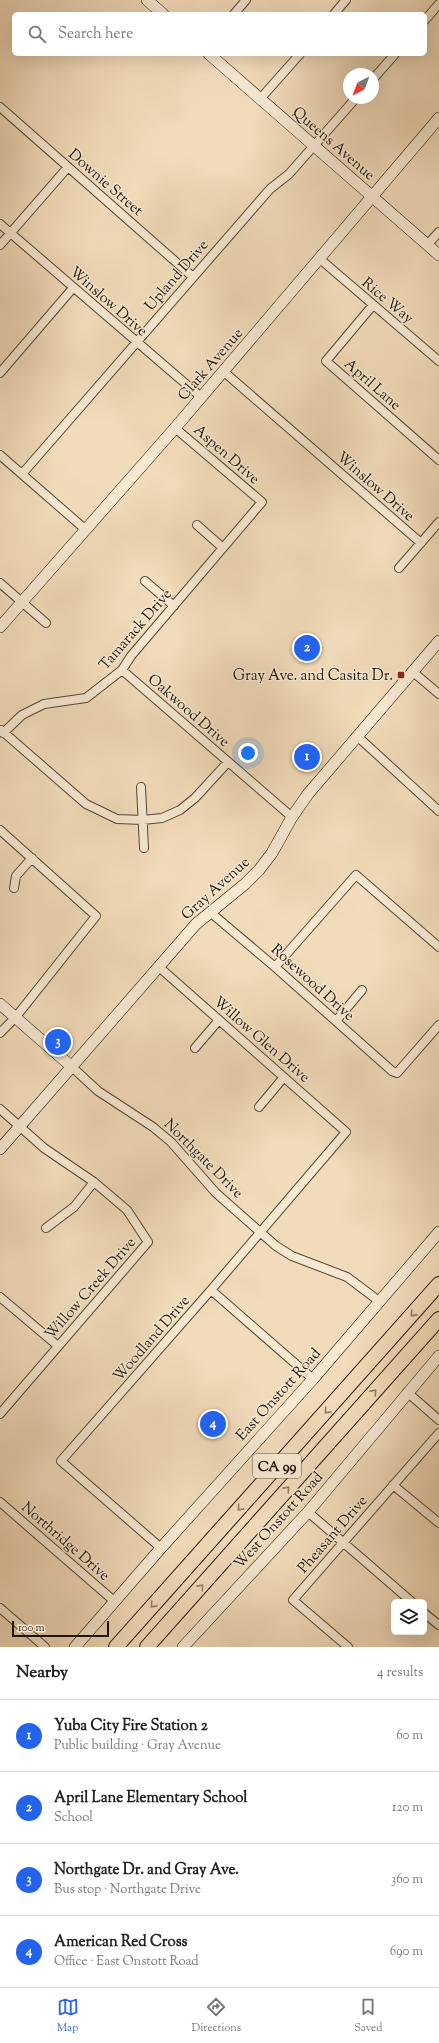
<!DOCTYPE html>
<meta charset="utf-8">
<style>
body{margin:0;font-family:"Sorts Mill Goudy",serif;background:#f6f6f6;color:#222}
.controls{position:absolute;right:12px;bottom:12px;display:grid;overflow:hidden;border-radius:6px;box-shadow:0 4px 16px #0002}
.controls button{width:36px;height:36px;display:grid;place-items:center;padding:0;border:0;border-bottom:1px solid #e0e0e0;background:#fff;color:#222;font:20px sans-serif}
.compass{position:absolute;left:343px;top:68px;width:36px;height:36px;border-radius:50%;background:#fff;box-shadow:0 4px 16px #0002;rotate:221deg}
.scale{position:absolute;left:12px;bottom:10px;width:97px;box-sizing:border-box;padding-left:4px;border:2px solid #1e1409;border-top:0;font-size:11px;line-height:14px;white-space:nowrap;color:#1e1409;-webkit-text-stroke:3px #f7e8d2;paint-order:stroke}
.you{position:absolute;left:248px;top:753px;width:14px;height:14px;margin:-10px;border:3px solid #fff;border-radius:50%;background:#1a73e8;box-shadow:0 0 0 6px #1a73e833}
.badge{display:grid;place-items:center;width:26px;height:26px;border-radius:50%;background:#2563eb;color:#fff;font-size:13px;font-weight:700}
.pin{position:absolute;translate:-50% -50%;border:2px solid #fff;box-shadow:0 1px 4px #0006}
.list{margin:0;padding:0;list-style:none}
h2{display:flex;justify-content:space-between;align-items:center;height:52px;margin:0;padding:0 16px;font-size:17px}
h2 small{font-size:13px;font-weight:400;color:#767676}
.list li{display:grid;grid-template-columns:26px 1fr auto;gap:12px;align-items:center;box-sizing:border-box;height:72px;padding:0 16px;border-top:1px solid #e0e0e0}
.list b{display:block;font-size:15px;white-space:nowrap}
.list p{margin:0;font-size:13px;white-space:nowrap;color:#767676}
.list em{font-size:13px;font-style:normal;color:#767676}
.icon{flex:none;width:22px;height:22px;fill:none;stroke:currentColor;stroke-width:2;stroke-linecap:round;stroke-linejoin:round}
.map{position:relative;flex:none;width:439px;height:1647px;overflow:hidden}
.search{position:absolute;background:#fff;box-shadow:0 4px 16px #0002;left:12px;right:12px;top:12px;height:44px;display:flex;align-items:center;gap:10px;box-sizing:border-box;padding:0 14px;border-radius:6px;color:#767676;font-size:15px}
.sheet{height:340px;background:#fff}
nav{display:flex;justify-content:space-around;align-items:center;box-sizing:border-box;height:56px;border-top:1px solid #e0e0e0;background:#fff;font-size:11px;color:#767676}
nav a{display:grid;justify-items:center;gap:2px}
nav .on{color:#2563eb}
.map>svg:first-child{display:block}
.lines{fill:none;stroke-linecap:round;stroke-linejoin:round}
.street-casing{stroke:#534635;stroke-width:10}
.secondary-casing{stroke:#1e1409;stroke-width:12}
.highway-casing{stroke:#1e1409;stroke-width:16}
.street{stroke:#f7e8d2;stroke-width:8}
.secondary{stroke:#f7e8d2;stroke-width:11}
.highway{stroke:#f2dbba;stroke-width:14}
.oneway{stroke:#93816a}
.poi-dot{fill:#8f2418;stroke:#f7e8d2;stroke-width:1.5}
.labels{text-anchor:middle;stroke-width:3;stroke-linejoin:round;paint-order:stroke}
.shield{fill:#f7e8d2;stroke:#5f5445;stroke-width:1}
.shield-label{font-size:14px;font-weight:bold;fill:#1e1409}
.street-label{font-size:15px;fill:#1e1409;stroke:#f7e8d2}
.poi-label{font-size:15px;fill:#1e1409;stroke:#f7e8d2;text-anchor:end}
</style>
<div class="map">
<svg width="439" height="1647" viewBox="0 0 439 1647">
<rect width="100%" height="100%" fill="#f2dbba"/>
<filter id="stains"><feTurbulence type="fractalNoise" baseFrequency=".005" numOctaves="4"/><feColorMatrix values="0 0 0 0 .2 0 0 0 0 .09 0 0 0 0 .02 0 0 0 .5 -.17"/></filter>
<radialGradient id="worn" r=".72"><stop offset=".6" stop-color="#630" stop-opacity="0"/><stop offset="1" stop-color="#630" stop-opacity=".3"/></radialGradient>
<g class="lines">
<defs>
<path id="street" d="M 234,14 L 246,0
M 334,14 L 346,0
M 425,20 L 439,4
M 373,79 L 395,54
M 260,99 L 300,54
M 0,107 L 193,277
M 0,224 L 201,397
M 0,245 L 68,167
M 427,245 L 439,232
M 320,259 L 439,361
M 373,305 L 326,361 L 439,460
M 223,371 L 421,543
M 0,373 L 73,288
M 0,455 L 86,530
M 22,474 L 270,189 L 289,174 L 356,98
M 197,525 L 223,548
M 399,568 L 439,522
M 145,581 L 174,606
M 0,583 L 46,623
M 122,670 L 292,817
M 413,672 L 439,694
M 1,730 L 86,804 L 117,819 L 143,820 L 162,818 L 180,810 L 195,798 L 228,762
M 3,733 L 22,715 L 44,704 L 86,698 L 122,670 L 131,656 L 262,502 L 175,428
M 357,736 L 439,811
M 141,787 L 144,848
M 0,830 L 96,916 L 15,1018 L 0,1033
M 14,888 L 16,876 L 32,858
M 210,912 L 275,967 L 392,1071 L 397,1073 L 439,1025
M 159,967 L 346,1132 L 211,1290 L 61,1461 L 161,1548
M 275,967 L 356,875 L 439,947
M 336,1021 L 362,990
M 195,1048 L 219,1020
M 72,1067 L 98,1091 L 153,1127 L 171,1142 L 216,1193 L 276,1246 L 292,1256 L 347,1277 L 379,1301
M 259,1107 L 284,1077
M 0,1109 L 44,1148 L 94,1182 L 127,1210 L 148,1242 L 0,1414
M 46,1228 L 74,1207 L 94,1182
M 211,1290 L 313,1379
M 0,1297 L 58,1346
M 407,1392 L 439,1420
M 393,1485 L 439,1523
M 0,1502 L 114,1601
M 308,1512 L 412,1602
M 0,1608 L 45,1647
M 424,1613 L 439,1625
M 348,1647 L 293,1600 L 439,1433"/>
<path id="secondary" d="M 147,0 L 163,14
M 209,54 L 439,255
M 0,627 L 175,428 L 439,118
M 0,1004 L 72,1067
M 0,1149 L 196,924 L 245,884 L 259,870 L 272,853 L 292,817 L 308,794 L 439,641
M 75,1647 L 161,1548 L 313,1379 L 439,1232
M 183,1647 L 308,1512 L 439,1356"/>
<path id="highway" d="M 116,1647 L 439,1284
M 147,1647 L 439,1319"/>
</defs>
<use href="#street" class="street-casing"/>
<use href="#secondary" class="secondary-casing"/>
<use href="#highway" class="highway-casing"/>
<use href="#street" class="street"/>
<use href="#secondary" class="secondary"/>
<use href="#highway" class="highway"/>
</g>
<defs><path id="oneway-chevron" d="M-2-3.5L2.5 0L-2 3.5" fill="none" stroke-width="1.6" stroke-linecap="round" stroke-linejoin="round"/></defs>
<g class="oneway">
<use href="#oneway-chevron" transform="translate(413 1314) rotate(132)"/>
<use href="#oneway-chevron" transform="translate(374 1392) rotate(-48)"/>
<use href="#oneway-chevron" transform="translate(327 1411) rotate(132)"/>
<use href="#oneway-chevron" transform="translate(287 1489) rotate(-48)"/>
<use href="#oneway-chevron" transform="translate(240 1508) rotate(132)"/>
<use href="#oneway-chevron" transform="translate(201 1587) rotate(-48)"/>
<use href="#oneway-chevron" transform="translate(153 1605) rotate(132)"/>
</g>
<rect class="poi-dot" x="397" y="671" width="8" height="8" rx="2"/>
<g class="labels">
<rect class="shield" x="253" y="1454" width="48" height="24" rx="3"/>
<g class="shield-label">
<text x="277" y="1471">CA 99</text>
</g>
<g class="street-label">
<text transform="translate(334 143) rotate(41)" y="5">Queens Avenue</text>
<text transform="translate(106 182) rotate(41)" y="5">Downie Street</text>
<text transform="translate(176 275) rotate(-49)" y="5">Upland Drive</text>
<text transform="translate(388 300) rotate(40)" y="5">Rice Way</text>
<text transform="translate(109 301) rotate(41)" y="5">Winslow Drive</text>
<text transform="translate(210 364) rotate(-49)" y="5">Clark Avenue</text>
<text transform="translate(373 384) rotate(41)" y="5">April Lane</text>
<text transform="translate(227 454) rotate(41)" y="5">Aspen Drive</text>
<text transform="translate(376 486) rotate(41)" y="5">Winslow Drive</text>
<text transform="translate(135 629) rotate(-49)" y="5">Tamarack Drive</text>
<text transform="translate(189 710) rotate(41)" y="5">Oakwood Drive</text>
<text transform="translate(215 888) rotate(-42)" y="5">Gray Avenue</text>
<text transform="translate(313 982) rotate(42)" y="5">Rosewood Drive</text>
<text transform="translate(262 1039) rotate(41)" y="5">Willow Glen Drive</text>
<text transform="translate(204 1158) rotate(45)" y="5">Northgate Drive</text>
<text transform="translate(90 1288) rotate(-49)" y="5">Willow Creek Drive</text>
<text transform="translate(151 1338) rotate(-49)" y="5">Woodland Drive</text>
<text transform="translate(278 1394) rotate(-48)" y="5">East Onstott Road</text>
<text transform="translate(278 1520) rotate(-48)" y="5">West Onstott Road</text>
<text transform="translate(332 1534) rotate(-49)" y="5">Pheasant Drive</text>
<text transform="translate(66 1541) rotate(41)" y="5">Northridge Drive</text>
</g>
<g class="poi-label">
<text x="393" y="680">Gray Ave. and Casita Dr.</text>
</g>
</g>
<rect width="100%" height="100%" filter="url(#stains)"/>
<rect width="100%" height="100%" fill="url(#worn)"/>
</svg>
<div class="controls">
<button><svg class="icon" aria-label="layers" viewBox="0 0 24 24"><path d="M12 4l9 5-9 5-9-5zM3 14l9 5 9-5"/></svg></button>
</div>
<svg class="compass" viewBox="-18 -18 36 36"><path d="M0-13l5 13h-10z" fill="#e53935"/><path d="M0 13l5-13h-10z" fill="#767676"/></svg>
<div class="scale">100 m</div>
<div class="you"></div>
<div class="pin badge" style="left:307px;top:757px">1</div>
<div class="pin badge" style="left:307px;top:648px">2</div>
<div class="pin badge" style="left:58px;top:1042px">3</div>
<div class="pin badge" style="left:213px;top:1424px">4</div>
<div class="search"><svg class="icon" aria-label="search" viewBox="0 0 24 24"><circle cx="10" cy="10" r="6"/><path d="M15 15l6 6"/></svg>Search here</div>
</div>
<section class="sheet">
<h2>Nearby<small>4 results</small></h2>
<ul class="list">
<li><span class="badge">1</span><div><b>Yuba City Fire Station 2</b><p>Public building · Gray Avenue</p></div><em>60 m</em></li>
<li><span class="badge">2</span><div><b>April Lane Elementary School</b><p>School</p></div><em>120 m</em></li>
<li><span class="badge">3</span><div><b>Northgate Dr. and Gray Ave.</b><p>Bus stop · Northgate Drive</p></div><em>360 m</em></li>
<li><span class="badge">4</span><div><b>American Red Cross</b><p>Office · East Onstott Road</p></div><em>690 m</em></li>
</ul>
</section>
<nav>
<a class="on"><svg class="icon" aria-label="map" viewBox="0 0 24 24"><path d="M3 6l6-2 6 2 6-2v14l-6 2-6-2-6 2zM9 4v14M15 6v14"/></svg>Map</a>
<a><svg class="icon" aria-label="directions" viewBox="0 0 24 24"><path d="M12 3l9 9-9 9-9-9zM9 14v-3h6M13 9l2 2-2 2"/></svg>Directions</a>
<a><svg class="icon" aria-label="saved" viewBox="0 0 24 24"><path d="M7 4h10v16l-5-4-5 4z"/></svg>Saved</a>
</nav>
